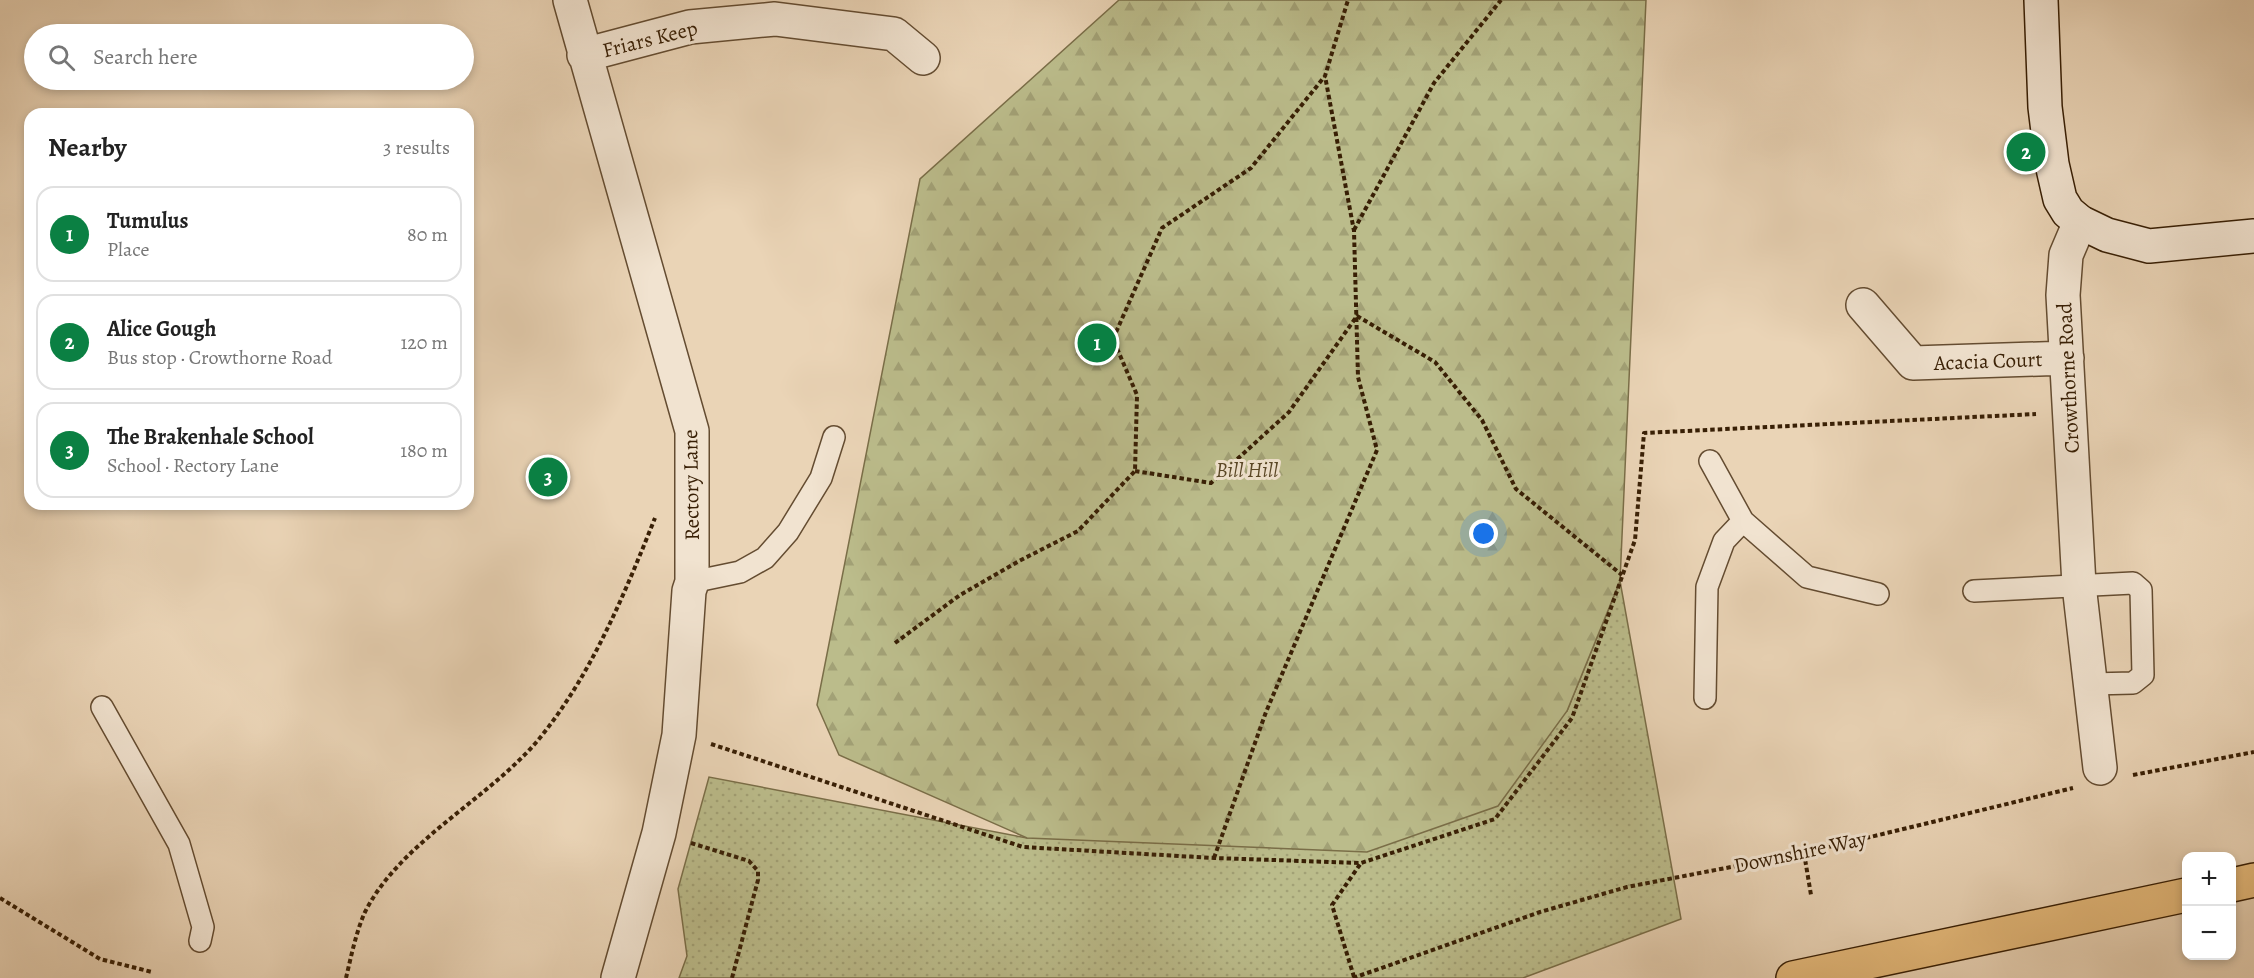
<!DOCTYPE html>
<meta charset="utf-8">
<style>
body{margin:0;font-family:Alegreya,serif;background:#f2f2f2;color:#222}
.controls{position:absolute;right:18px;bottom:18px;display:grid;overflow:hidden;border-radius:12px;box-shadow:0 3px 9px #0003}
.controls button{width:54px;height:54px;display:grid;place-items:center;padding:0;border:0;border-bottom:2px solid #e0e0e0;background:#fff;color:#222;font:30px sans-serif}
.you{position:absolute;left:1484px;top:534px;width:21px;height:21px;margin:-15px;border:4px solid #fff;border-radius:50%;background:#1a73e8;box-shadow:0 0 0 9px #1a73e833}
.badge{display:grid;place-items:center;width:39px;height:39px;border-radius:50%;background:#0b8043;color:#fff;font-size:20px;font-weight:700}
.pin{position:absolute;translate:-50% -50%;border:3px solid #fff;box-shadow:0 2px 6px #0006}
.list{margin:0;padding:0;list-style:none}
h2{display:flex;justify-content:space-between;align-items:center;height:78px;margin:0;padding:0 24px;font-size:26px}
h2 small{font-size:20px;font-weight:400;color:#767676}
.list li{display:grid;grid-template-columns:39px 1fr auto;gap:18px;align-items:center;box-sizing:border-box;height:96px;margin:0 12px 12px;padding:0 12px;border:2px solid #e0e0e0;border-radius:18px}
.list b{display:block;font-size:22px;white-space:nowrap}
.list p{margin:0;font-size:20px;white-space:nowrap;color:#767676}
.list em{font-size:20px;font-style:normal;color:#767676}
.icon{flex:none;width:33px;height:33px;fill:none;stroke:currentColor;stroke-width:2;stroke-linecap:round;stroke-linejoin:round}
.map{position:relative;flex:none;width:2254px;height:978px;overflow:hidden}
.search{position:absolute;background:#fff;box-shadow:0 3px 9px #0003;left:24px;top:24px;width:450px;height:66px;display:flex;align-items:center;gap:15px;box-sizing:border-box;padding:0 21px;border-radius:33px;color:#767676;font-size:22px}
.panel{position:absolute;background:#fff;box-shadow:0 3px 9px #0003;left:24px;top:108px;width:450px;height:402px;border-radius:18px}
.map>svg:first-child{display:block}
.green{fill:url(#green-dots);stroke:#7a6e48;stroke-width:1.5}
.forest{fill:url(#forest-firs);stroke:#7a6e48;stroke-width:1.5}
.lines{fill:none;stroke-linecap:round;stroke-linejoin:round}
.lane-casing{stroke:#644c31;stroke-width:24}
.street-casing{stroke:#644c31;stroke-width:36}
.secondary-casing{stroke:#381f05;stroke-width:36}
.highway-casing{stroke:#381f05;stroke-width:36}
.path{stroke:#381f05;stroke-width:4;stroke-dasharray:4.5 3;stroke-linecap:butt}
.lane{stroke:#f1e3d0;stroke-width:21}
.street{stroke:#f1e3d0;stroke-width:33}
.secondary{stroke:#f1e3d0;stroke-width:33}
.highway{stroke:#e5ba7b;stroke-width:33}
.labels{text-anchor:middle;stroke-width:6;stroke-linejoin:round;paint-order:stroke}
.street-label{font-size:21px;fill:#381f05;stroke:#f1e3d0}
.park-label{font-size:21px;font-style:italic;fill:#594626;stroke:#f1e3d0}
</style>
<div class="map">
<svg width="2254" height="978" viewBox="0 0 2254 978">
<defs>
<pattern id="green-dots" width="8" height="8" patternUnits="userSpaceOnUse" patternTransform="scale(1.5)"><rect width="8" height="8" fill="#bbbc8b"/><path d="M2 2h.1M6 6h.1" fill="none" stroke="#a2a176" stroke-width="1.8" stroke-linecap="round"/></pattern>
<pattern id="forest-firs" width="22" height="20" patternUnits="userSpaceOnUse" patternTransform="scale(1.5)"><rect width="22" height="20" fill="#bbbc8b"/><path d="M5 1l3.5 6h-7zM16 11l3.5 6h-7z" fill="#a2a176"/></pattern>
</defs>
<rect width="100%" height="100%" fill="#ead4b6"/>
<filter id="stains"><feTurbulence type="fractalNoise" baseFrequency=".00333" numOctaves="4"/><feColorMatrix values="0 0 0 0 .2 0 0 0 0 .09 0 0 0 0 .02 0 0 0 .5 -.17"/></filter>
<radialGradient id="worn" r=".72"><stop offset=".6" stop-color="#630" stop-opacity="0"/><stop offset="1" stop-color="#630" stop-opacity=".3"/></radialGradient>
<path class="green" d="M 1620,581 L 1681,919 L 1523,978 L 679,978 L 687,956 L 678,889 L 709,777 L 1027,838 L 1567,711 Z"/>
<path class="forest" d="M 1119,0 L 1646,0 L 1620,581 L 1567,711 L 1498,806 L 1367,852 L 1027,838 L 839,755 L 817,705 L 920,179 Z"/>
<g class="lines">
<defs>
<path id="lane" d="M 1710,461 L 1743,521 L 1807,577 L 1878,594
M 692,582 L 740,572 L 765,558 L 788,532 L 821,478 L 834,437
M 1974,591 L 2133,583 L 2141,590 L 2143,675 L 2133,683 L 2091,684
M 1705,698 L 1707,587 L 1724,541 L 1743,521
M 102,707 L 179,844 L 203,927 L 200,941"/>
<path id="street" d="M 570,0 L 692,431 L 692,582 L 689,591 L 679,735 L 659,833 L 618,978
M 584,55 L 690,27 L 775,19 L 894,34 L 923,58
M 2080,222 L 2066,255 L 2063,295 L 2079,585 L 2100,768
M 1863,305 L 1913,363 L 2067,358"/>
<path id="secondary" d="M 2041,0 L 2045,107 L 2052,164 L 2060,199 L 2068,212 L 2080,222 L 2107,235 L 2149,246 L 2254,236"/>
<path id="highway" d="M 2232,885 L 2254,880
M 1793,978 L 2186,895"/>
</defs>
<use href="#lane" class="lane-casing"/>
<use href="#street" class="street-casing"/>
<use href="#secondary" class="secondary-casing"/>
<use href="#highway" class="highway-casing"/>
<path class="path" d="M 1354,230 L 1434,83 L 1501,0
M 1135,471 L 1211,483 L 1289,412 L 1357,316 L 1435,362 L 1482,420 L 1516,489 L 1622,575
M 895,643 L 960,595 L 1019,561 L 1078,531 L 1135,471 L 1137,395 L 1113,339 L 1162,228 L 1251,168 L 1325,76 L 1348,0
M 711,744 L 1023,847 L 1214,858 L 1361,863 L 1495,819 L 1572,718 L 1635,540 L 1644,433 L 2036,414
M 2133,775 L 2254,752
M 691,843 L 749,861 L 758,871 L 758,880 L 732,978
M 1804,853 L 1811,895
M 1214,858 L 1266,712 L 1377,450 L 1358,377 L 1354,231 L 1325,76
M 0,898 L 100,959 L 152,972
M 1354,977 L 1332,905 L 1361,863
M 346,978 C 351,957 356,932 365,912 C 401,841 488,800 539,739 C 592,674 624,595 655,518
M 1353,978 L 1540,912 L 1627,887 L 1804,853 L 2073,788"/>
<use href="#lane" class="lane"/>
<use href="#street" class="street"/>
<use href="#secondary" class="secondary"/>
<use href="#highway" class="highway"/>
</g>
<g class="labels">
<g class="street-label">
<text transform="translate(650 39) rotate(-14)" y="7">Friars Keep</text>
<text transform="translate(1988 361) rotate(-2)" y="7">Acacia Court</text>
<text transform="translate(2068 378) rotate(-93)" y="7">Crowthorne Road</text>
<text transform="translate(691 485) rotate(-91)" y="7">Rectory Lane</text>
<text transform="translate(1800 852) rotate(-12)" y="7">Downshire Way</text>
</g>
<g class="park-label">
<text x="1247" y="477">Bill Hill</text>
</g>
</g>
<rect width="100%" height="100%" filter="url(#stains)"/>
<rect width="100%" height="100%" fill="url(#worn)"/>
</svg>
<div class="controls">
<button>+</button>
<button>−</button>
</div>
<div class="you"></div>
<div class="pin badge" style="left:1097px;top:343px">1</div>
<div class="pin badge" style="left:2026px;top:152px">2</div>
<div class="pin badge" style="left:548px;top:477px">3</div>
<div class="search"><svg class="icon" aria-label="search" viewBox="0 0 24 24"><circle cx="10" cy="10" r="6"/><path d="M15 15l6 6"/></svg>Search here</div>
<section class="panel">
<h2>Nearby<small>3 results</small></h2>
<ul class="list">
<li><span class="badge">1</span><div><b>Tumulus</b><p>Place</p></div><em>80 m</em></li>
<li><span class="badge">2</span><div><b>Alice Gough</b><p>Bus stop · Crowthorne Road</p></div><em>120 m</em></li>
<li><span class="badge">3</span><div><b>The Brakenhale School</b><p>School · Rectory Lane</p></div><em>180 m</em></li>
</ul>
</section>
</div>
